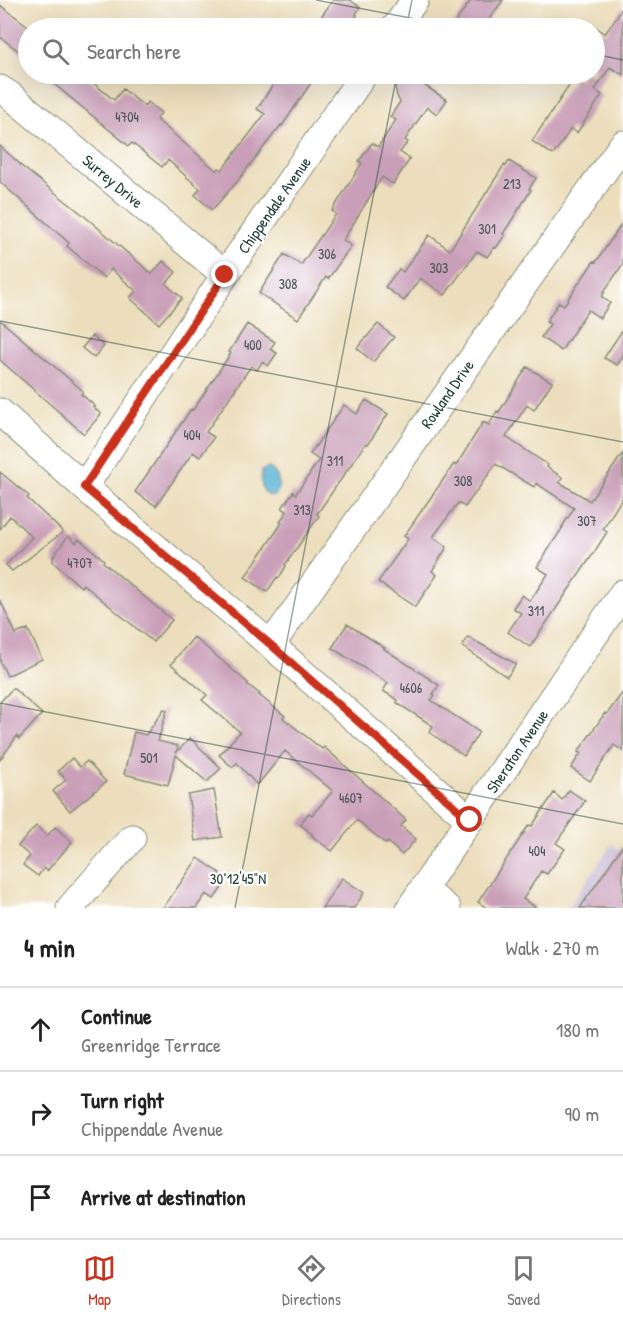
<!DOCTYPE html>
<meta charset="utf-8">
<style>
body{margin:0;font-family:"Patrick Hand",sans-serif;background:#f2f2f2;color:#222}
.stop{position:absolute;width:18px;height:18px;margin:-14px;border:4px solid #c8321e;border-radius:50%;background:#fff}
.stop.end{background:#c8321e;border-color:#fff;box-shadow:0 2px 6px #0008}
.list{margin:0;padding:0;list-style:none}
h2{display:flex;justify-content:space-between;align-items:center;height:78px;margin:0;padding:0 24px;font-size:26px}
h2 small{font-size:20px;font-weight:400;color:#767676}
.list li{display:grid;grid-template-columns:39px 1fr auto;gap:18px;align-items:center;box-sizing:border-box;height:84px;padding:0 24px;border-top:2px solid #e0e0e0}
.list b{display:block;font-size:22px;white-space:nowrap}
.list p{margin:0;font-size:20px;white-space:nowrap;color:#767676}
.list em{font-size:20px;font-style:normal;color:#767676}
.icon{flex:none;width:33px;height:33px;fill:none;stroke:currentColor;stroke-width:2;stroke-linecap:round;stroke-linejoin:round}
.map{position:relative;flex:none;width:623px;height:908px;overflow:hidden}
.search{position:absolute;background:#fff;box-shadow:0 6px 24px #0002;left:18px;right:18px;top:18px;height:66px;display:flex;align-items:center;gap:15px;box-sizing:border-box;padding:0 21px;border-radius:33px;color:#767676;font-size:22px}
.sheet{height:330px;background:#fff}
nav{display:flex;justify-content:space-around;align-items:center;box-sizing:border-box;height:84px;border-top:2px solid #e0e0e0;background:#fff;font-size:16px;color:#767676}
nav a{display:grid;justify-items:center;gap:3px}
nav .on{color:#c8321e}
.map>svg:first-child{display:block}
.industrial{fill:#c9bfd7}
.water{fill:#58b4d6;stroke:#3c7885;stroke-width:1.5}
.building{fill:#c99eb8}
.lines{fill:none;stroke-linecap:round;stroke-linejoin:round}
.minor-casing{stroke:#868e78;stroke-width:29}
.minor{stroke:#fff;stroke-width:27}
.route{stroke:#c8321e;stroke-width:8}
.ticks{fill:none;stroke:#1f3d34;stroke-width:1.5;stroke-opacity:0.45}
.labels{text-anchor:middle;stroke-width:4.5;stroke-linejoin:round;paint-order:stroke}
.number-label{font-size:14px;fill:#4a5555}
.street-label{font-size:16px;fill:#1f3d34;stroke:#fff}
.ticks-label{font-size:15px;text-anchor:middle;fill:#1f3d34;stroke:#fff;stroke-width:4.5;stroke-linejoin:round;paint-order:stroke}
</style>
<div class="map">
<svg width="623" height="908" viewBox="0 0 623 908">
<rect width="100%" height="100%" fill="#fff"/>
<filter id="ink" filterUnits="userSpaceOnUse"><feTurbulence type="fractalNoise" baseFrequency=".0167" numOctaves="2"/><feDisplacementMap in="SourceGraphic" scale="12" xChannelSelector="R" yChannelSelector="G"/><feConvolveMatrix kernelMatrix="1 2 1 2 8 2 1 2 1" color-interpolation-filters="sRGB"/></filter>
<filter id="wash" filterUnits="userSpaceOnUse"><feTurbulence type="fractalNoise" baseFrequency=".008" numOctaves="4" result="noise"/><feDisplacementMap in="SourceGraphic" scale="24" xChannelSelector="R" yChannelSelector="G"/><feGaussianBlur stdDeviation="1.35" result="paint"/><feColorMatrix in="noise" values="0 0 0 0 0 0 0 0 0 0 0 0 0 0 0 0 0 1.4 0 .05"/><feComposite in="paint" operator="in"/></filter>
<g filter="url(#wash)">
<rect width="100%" height="100%" fill="#ecdebc"/>
<path class="industrial" d="M 612,844 L 623,853 L 623,908 L 568,908 Z"/>
<path class="water" d="M 268,468 C 279,472 281,486 275,496 C 261,497 260,482 262,471 Z"/>
<g id="blocks">
<path class="building" d="M 333,0 L 350,0 L 360,7 L 356,14 L 357,15 L 348,28 L 313,28 Z
M 471,0 L 503,0 L 483,28 L 451,28 Z
M 0,5 L 28,26 L 28,58 L 0,37 Z
M 623,7 L 623,75 L 610,67 L 595,90 L 602,95 L 577,133 L 571,129 L 553,155 L 532,141 L 575,77 L 580,80 L 584,74 L 594,74 L 594,26 L 605,34 Z
M 42,74 L 82,74 L 114,100 L 123,89 L 144,106 L 148,102 L 161,113 L 156,119 L 217,171 L 219,168 L 222,170 L 265,114 L 257,109 L 280,74 L 317,74 L 282,126 L 281,125 L 236,183 L 212,210 L 195,195 L 200,189 L 168,160 L 162,167 L 132,143 L 129,146 Z
M 403,74 L 407,74 L 447,100 L 437,114 L 427,107 L 405,140 L 408,142 L 400,152 L 410,159 L 393,184 L 382,177 L 343,240 L 351,246 L 328,279 L 326,277 L 298,319 L 259,293 L 284,254 L 301,265 L 336,214 L 332,211 L 362,163 L 359,161 L 372,143 L 378,147 L 396,120 L 390,117 L 400,102 L 397,96 L 395,87 Z
M 0,146 L 20,164 L 20,165 L 82,214 L 152,274 L 163,261 L 176,272 L 166,284 L 182,298 L 159,324 L 130,298 L 136,291 L 111,269 L 104,278 L 67,246 L 69,243 L 0,182 Z
M 509,161 L 536,178 L 529,189 L 531,190 L 503,234 L 505,235 L 496,248 L 494,247 L 487,257 L 477,251 L 445,295 L 420,278 L 404,301 L 385,287 L 399,269 L 403,272 L 429,235 L 450,250 L 504,165 L 506,166 Z
M 623,222 L 623,264 L 603,293 L 604,293 L 602,297 L 610,303 L 600,318 L 588,310 L 561,351 L 541,337 L 550,324 L 546,322 L 559,302 L 564,305 L 594,261 L 596,262 Z
M 0,320 L 83,391 L 81,394 L 95,406 L 93,407 L 101,414 L 84,434 L 0,360 Z
M 247,324 L 275,342 L 270,349 L 277,353 L 268,366 L 262,362 L 257,370 L 251,366 L 206,432 L 214,437 L 200,457 L 193,452 L 156,506 L 135,492 L 191,409 L 193,410 L 231,353 L 229,352 Z
M 378,324 L 394,337 L 373,362 L 357,348 Z
M 623,329 L 623,356 L 617,365 L 604,358 Z
M 92,336 L 104,346 L 94,358 L 82,348 Z
M 527,367 L 552,382 L 534,410 L 527,405 L 506,437 L 548,465 L 547,467 L 563,478 L 559,482 L 590,501 L 623,453 L 623,497 L 603,529 L 607,532 L 593,554 L 530,647 L 508,632 L 521,613 L 513,608 L 522,595 L 530,601 L 548,574 L 537,567 L 563,527 L 562,527 L 574,508 L 536,483 L 534,487 L 496,464 L 465,507 L 458,503 L 433,537 L 447,547 L 432,571 L 437,575 L 415,607 L 378,582 L 408,539 L 404,536 L 454,464 L 456,466 L 483,422 L 489,425 L 497,411 L 499,412 Z
M 366,400 L 388,414 L 368,444 L 366,443 L 317,514 L 319,516 L 285,565 L 286,566 L 279,578 L 277,577 L 267,592 L 245,577 L 282,523 L 280,522 L 287,511 L 282,508 L 293,492 L 296,494 L 319,460 L 310,454 L 344,405 L 357,414 Z
M 0,472 L 29,496 L 27,498 L 63,532 L 12,571 L 6,565 L 32,537 L 10,516 L 0,529 Z
M 68,536 L 76,543 L 79,539 L 104,560 L 103,562 L 172,620 L 153,642 L 83,584 L 81,587 L 53,562 L 53,557 Z
M 0,600 L 16,634 L 28,629 L 42,659 L 7,676 L 0,661 Z
M 347,624 L 385,648 L 384,649 L 439,685 L 433,694 L 435,695 L 431,700 L 479,732 L 464,756 L 429,732 L 433,726 L 397,703 L 398,700 L 383,691 L 388,683 L 332,648 Z
M 194,637 L 248,683 L 247,684 L 260,694 L 259,695 L 285,716 L 283,718 L 322,749 L 324,747 L 406,820 L 401,826 L 416,839 L 402,855 L 388,842 L 386,844 L 357,820 L 332,851 L 312,836 L 313,835 L 300,824 L 309,813 L 312,815 L 333,791 L 285,751 L 259,783 L 256,784 L 237,763 L 232,767 L 219,755 L 240,732 L 202,700 L 207,695 L 171,664 Z
M 468,637 L 516,664 L 507,677 L 462,646 Z
M 13,688 L 42,714 L 19,739 L 17,736 L 0,760 L 0,702 Z
M 623,692 L 623,751 L 614,745 L 590,781 L 571,768 L 581,753 L 578,752 L 605,713 L 607,714 Z
M 164,709 L 167,710 L 158,741 L 178,746 L 176,753 L 190,738 L 221,768 L 207,782 L 176,755 L 168,785 L 124,774 L 134,732 L 146,735 Z
M 72,758 L 80,767 L 87,761 L 106,782 L 70,811 L 53,791 L 66,780 L 58,771 Z
M 214,790 L 222,837 L 195,841 L 188,795 Z
M 569,790 L 585,801 L 556,843 L 565,849 L 547,874 L 541,871 L 523,899 L 537,908 L 487,908 L 478,902 L 529,825 L 532,826 L 554,793 L 562,800 Z
M 36,826 L 47,836 L 55,827 L 72,842 L 47,871 L 44,868 L 38,876 L 23,865 L 30,856 L 18,846 Z
M 623,845 L 623,908 L 580,908 Z
M 198,858 L 220,873 L 217,878 L 225,883 L 214,899 L 206,894 L 196,908 L 163,908 Z
M 342,878 L 364,893 L 354,908 L 322,908 Z"/>
</g>
</g>
<g filter="url(#ink)">
<use href="#blocks" fill-opacity="0" stroke="#868e78" stroke-width="1.5"/>
<g class="lines">
<defs>
<path id="minor" d="M 395,28 L 415,0
M 0,89 L 11,96 L 225,275
M 0,412 L 84,487 L 271,645 L 470,820
M 84,487 L 225,275 L 364,74
M 271,645 L 623,144
M 423,890 L 447,908
M 70,908 L 132,838
M 410,908 L 623,593"/>
</defs>
<use href="#minor" class="minor-casing"/>
<use href="#minor" class="minor"/>
</g>
</g>
<g class="lines" filter="url(#ink)">
<path class="route" d="M 225,275 L 84,487 L 271,645 L 470,820"/>
</g>
<path class="ticks" d="M 316,0 L 463,28M 406,28 L 412,0M 594,54 L 623,60M 0,321 L 623,442M 0,703 L 623,824M 235,908 L 397,74"/>
<g class="labels">
<g class="number-label">
<text x="127" y="122">4704</text>
<text x="512" y="189">213</text>
<text x="487" y="234">301</text>
<text x="327" y="259">306</text>
<text x="439" y="273">303</text>
<text x="288" y="289">308</text>
<text x="253" y="350">400</text>
<text x="192" y="440">404</text>
<text x="335" y="466">311</text>
<text x="463" y="486">308</text>
<text x="302" y="515">313</text>
<text x="587" y="526">307</text>
<text x="80" y="568">4707</text>
<text x="536" y="616">311</text>
<text x="411" y="693">4606</text>
<text x="149" y="763">501</text>
<text x="351" y="803">4607</text>
<text x="537" y="856">404</text>
</g>
<g class="street-label">
<text transform="translate(113 181) rotate(40)" y="6">Surrey Drive</text>
<text transform="translate(274 205) rotate(-55)" y="6">Chippendale Avenue</text>
<text transform="translate(447 394) rotate(-55)" y="6">Rowland Drive</text>
<text transform="translate(517 751) rotate(-56)" y="6">Sheraton Avenue</text>
</g>
</g>
<g class="ticks-label">
<text x="238" y="884">30°12'45"N</text>
</g>
</svg>
<div class="stop" style="left:470px;top:820px"></div>
<div class="stop end" style="left:225px;top:275px"></div>
<div class="search"><svg class="icon" aria-label="search" viewBox="0 0 24 24"><circle cx="10" cy="10" r="6"/><path d="M15 15l6 6"/></svg>Search here</div>
</div>
<section class="sheet">
<h2>4 min<small>Walk · 270 m</small></h2>
<ul class="list">
<li><svg class="icon" aria-label="ahead" viewBox="0 0 24 24"><path d="M12 20V5M6 11l6-6 6 6"/></svg><div><b>Continue</b><p>Greenridge Terrace</p></div><em>180 m</em></li>
<li><svg class="icon" aria-label="right" viewBox="0 0 24 24"><path d="M7 20v-9h11M14 6l5 5-5 5"/></svg><div><b>Turn right</b><p>Chippendale Avenue</p></div><em>90 m</em></li>
<li><svg class="icon" aria-label="arrive" viewBox="0 0 24 24"><path d="M6 21V4h12l-3 4 3 4H6"/></svg><div><b>Arrive at destination</b></div></li>
</ul>
</section>
<nav>
<a class="on"><svg class="icon" aria-label="map" viewBox="0 0 24 24"><path d="M3 6l6-2 6 2 6-2v14l-6 2-6-2-6 2zM9 4v14M15 6v14"/></svg>Map</a>
<a><svg class="icon" aria-label="directions" viewBox="0 0 24 24"><path d="M12 3l9 9-9 9-9-9zM9 14v-3h6M13 9l2 2-2 2"/></svg>Directions</a>
<a><svg class="icon" aria-label="saved" viewBox="0 0 24 24"><path d="M7 4h10v16l-5-4-5 4z"/></svg>Saved</a>
</nav>
